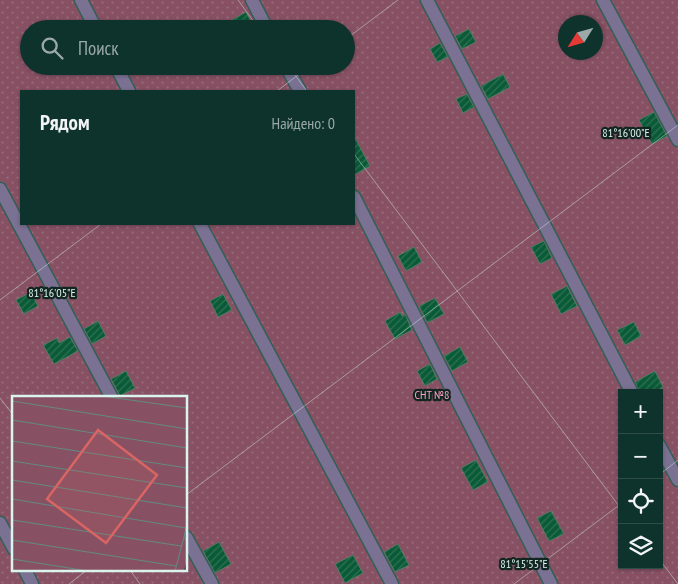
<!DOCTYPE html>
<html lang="ru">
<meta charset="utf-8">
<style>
body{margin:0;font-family:"PT Sans Narrow",sans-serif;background:#1c3e38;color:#f1f3f6}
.controls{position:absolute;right:15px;bottom:15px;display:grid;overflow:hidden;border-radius:0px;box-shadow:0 1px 4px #0004}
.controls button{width:45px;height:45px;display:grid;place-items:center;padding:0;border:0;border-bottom:1px solid #2e4d48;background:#0e322c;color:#f1f3f6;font:25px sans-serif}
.compass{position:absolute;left:558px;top:15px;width:45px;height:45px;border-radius:50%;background:#0e322c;box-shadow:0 1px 4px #0004;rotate:233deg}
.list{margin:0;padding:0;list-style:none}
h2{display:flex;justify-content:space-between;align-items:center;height:65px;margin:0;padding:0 20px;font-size:21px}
h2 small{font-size:16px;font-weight:400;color:#9baaa9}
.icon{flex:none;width:28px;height:28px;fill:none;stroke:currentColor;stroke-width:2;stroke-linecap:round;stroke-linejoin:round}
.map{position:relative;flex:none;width:678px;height:584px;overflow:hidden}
.search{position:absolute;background:#0e322c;box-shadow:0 1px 4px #0004;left:20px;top:20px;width:335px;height:55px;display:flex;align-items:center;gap:12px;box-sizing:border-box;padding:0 18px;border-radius:28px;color:#9baaa9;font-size:19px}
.panel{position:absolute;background:#0e322c;box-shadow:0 1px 4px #0004;left:20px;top:90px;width:335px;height:135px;border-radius:0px}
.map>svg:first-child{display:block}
.grass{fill:url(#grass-dots);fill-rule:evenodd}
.building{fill:url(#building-hatch);stroke:#567a65}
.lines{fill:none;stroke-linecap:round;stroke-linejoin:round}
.minor-casing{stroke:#335f57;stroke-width:15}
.minor{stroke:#7b7193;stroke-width:12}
.ticks{fill:none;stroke:#dcf4ee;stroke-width:1;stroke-opacity:0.45}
.labels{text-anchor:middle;stroke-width:4.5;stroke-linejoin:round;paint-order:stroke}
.park-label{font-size:12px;fill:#fea1c1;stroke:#122521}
.inset-road{fill:none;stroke:#638a82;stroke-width:1}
.view{fill:#d86563;fill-opacity:0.15;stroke:#d86563;stroke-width:2.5}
.inset-edge{fill:none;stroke:#dcf4ee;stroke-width:2.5}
.ticks-label{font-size:12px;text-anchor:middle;fill:#dcf4ee;stroke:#122521;stroke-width:4.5;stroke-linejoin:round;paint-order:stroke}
</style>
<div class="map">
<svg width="678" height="584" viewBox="0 0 678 584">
<defs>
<pattern id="grass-dots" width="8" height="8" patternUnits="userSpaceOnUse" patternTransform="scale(1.25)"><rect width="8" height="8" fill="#875163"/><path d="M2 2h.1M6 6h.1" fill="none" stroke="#976b7a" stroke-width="1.8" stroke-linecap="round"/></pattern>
<pattern id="building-hatch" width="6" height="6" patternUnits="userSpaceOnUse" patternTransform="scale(1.25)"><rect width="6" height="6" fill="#0a5a37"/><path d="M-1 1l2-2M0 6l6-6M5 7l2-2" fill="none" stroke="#2d7254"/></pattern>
</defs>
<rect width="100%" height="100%" fill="#13433a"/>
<path class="grass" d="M 0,0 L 678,0 L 678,584 L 0,584 ZM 566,22 L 596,22 L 596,52 L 566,52 ZM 29,29 L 346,29 L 346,66 L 29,66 ZM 21,91 L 354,91 L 354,224 L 21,224 ZM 622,393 L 659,393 L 659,565 L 622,565 ZM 14,398 L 186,398 L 186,570 L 14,570 Z"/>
<path class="building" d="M 246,12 L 255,29 L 215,29 Z
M 469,29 L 476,42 L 462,49 L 455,36 Z
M 440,43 L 448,57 L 437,62 L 430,49 Z
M 503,74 L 510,87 L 488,99 L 481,86 Z
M 467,94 L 474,107 L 463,113 L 456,99 Z
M 654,112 L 667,136 L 652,144 L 639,120 Z
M 354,136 L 370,166 L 354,175 Z
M 544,241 L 552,258 L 540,264 L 531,247 Z
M 414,247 L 422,262 L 406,271 L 398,256 Z
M 567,286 L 577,306 L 561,314 L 551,294 Z
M 31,292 L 38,306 L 24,314 L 16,300 Z
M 223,294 L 232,310 L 218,317 L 210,301 Z
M 435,298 L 444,314 L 429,322 L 427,322 L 419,306 Z
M 400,312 L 402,316 L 405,314 L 412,330 L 395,339 L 385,321 Z
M 98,321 L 106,336 L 92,344 L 84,329 Z
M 634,322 L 641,336 L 625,345 L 617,330 Z
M 70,337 L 78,351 L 54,364 L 43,345 L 57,338 L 59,343 Z
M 460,347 L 468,362 L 452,371 L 444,356 Z
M 430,364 L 437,379 L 425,386 L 417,371 Z
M 126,371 L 135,388 L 120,396 L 111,379 Z
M 655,371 L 663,387 L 652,393 L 640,393 L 635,382 Z
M 476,460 L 488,482 L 473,490 L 461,468 Z
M 551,511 L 564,534 L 549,541 L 537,518 Z
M 219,542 L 231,564 L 215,573 L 203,551 Z
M 398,544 L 409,565 L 395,572 L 384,552 Z
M 353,555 L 363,573 L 345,583 L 335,564 Z"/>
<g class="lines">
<defs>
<path id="minor" d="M 81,0 L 96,29
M 252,0 L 267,29
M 427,0 L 632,393
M 603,0 L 678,140
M 116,66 L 129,91
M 286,66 L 300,91
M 0,189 L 112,398
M 354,197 L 551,584
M 200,224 L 392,584
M 659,445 L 678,480
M 0,523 L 14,549
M 186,537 L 212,584
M 25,570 L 32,584"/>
</defs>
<use href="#minor" class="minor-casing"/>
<use href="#minor" class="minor"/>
</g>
<path class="ticks" d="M 238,0 L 259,29M 346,39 L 398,0M 288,66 L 307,91M 277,91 L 310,66M 354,154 L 622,510M 0,300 L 101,224M 0,398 L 14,416M 659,475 L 678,460M 186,495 L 678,125M 659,559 L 678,584M 130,570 L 140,584M 69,584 L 87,570M 514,584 L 622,503"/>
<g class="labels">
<g class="park-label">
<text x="432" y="399">СНТ №8</text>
</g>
</g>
<g transform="translate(12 396)">
<rect width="175" height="175" fill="#13433a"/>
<path d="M 0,0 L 175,0 L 175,162 L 172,175 L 0,175 Z" fill="#875163"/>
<path class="inset-road" d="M 90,0 L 175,12M 0,5 L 175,33M 0,24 L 175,52M 0,45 L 175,72M 0,65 L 175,92M 0,84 L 175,112M 0,103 L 174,132M 0,124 L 169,150M 175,127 L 172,141 L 175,146M 0,144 L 164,170M 0,163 L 76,175M 163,175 L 172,141"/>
<path class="view" d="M 86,34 L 145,79 L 94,147 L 35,103 Z"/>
<rect width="175" height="175" class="inset-edge"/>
</g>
<g class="ticks-label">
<text x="626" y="137">81°16'00"E</text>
<text x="52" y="297">81°16'05"E</text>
<text x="524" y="568">81°15'55"E</text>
</g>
</svg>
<div class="controls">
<button>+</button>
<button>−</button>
<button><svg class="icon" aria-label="locate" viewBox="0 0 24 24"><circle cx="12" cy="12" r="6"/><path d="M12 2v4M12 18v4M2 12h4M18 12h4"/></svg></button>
<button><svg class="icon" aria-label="layers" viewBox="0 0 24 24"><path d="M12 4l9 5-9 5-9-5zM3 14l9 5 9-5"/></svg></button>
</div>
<svg class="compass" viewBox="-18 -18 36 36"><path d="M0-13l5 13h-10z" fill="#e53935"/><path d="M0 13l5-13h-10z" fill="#9baaa9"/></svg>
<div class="search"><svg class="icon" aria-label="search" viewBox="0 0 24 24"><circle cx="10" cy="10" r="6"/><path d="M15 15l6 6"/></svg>Поиск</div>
<section class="panel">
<h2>Рядом<small>Найдено: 0</small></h2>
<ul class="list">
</ul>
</section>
</div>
